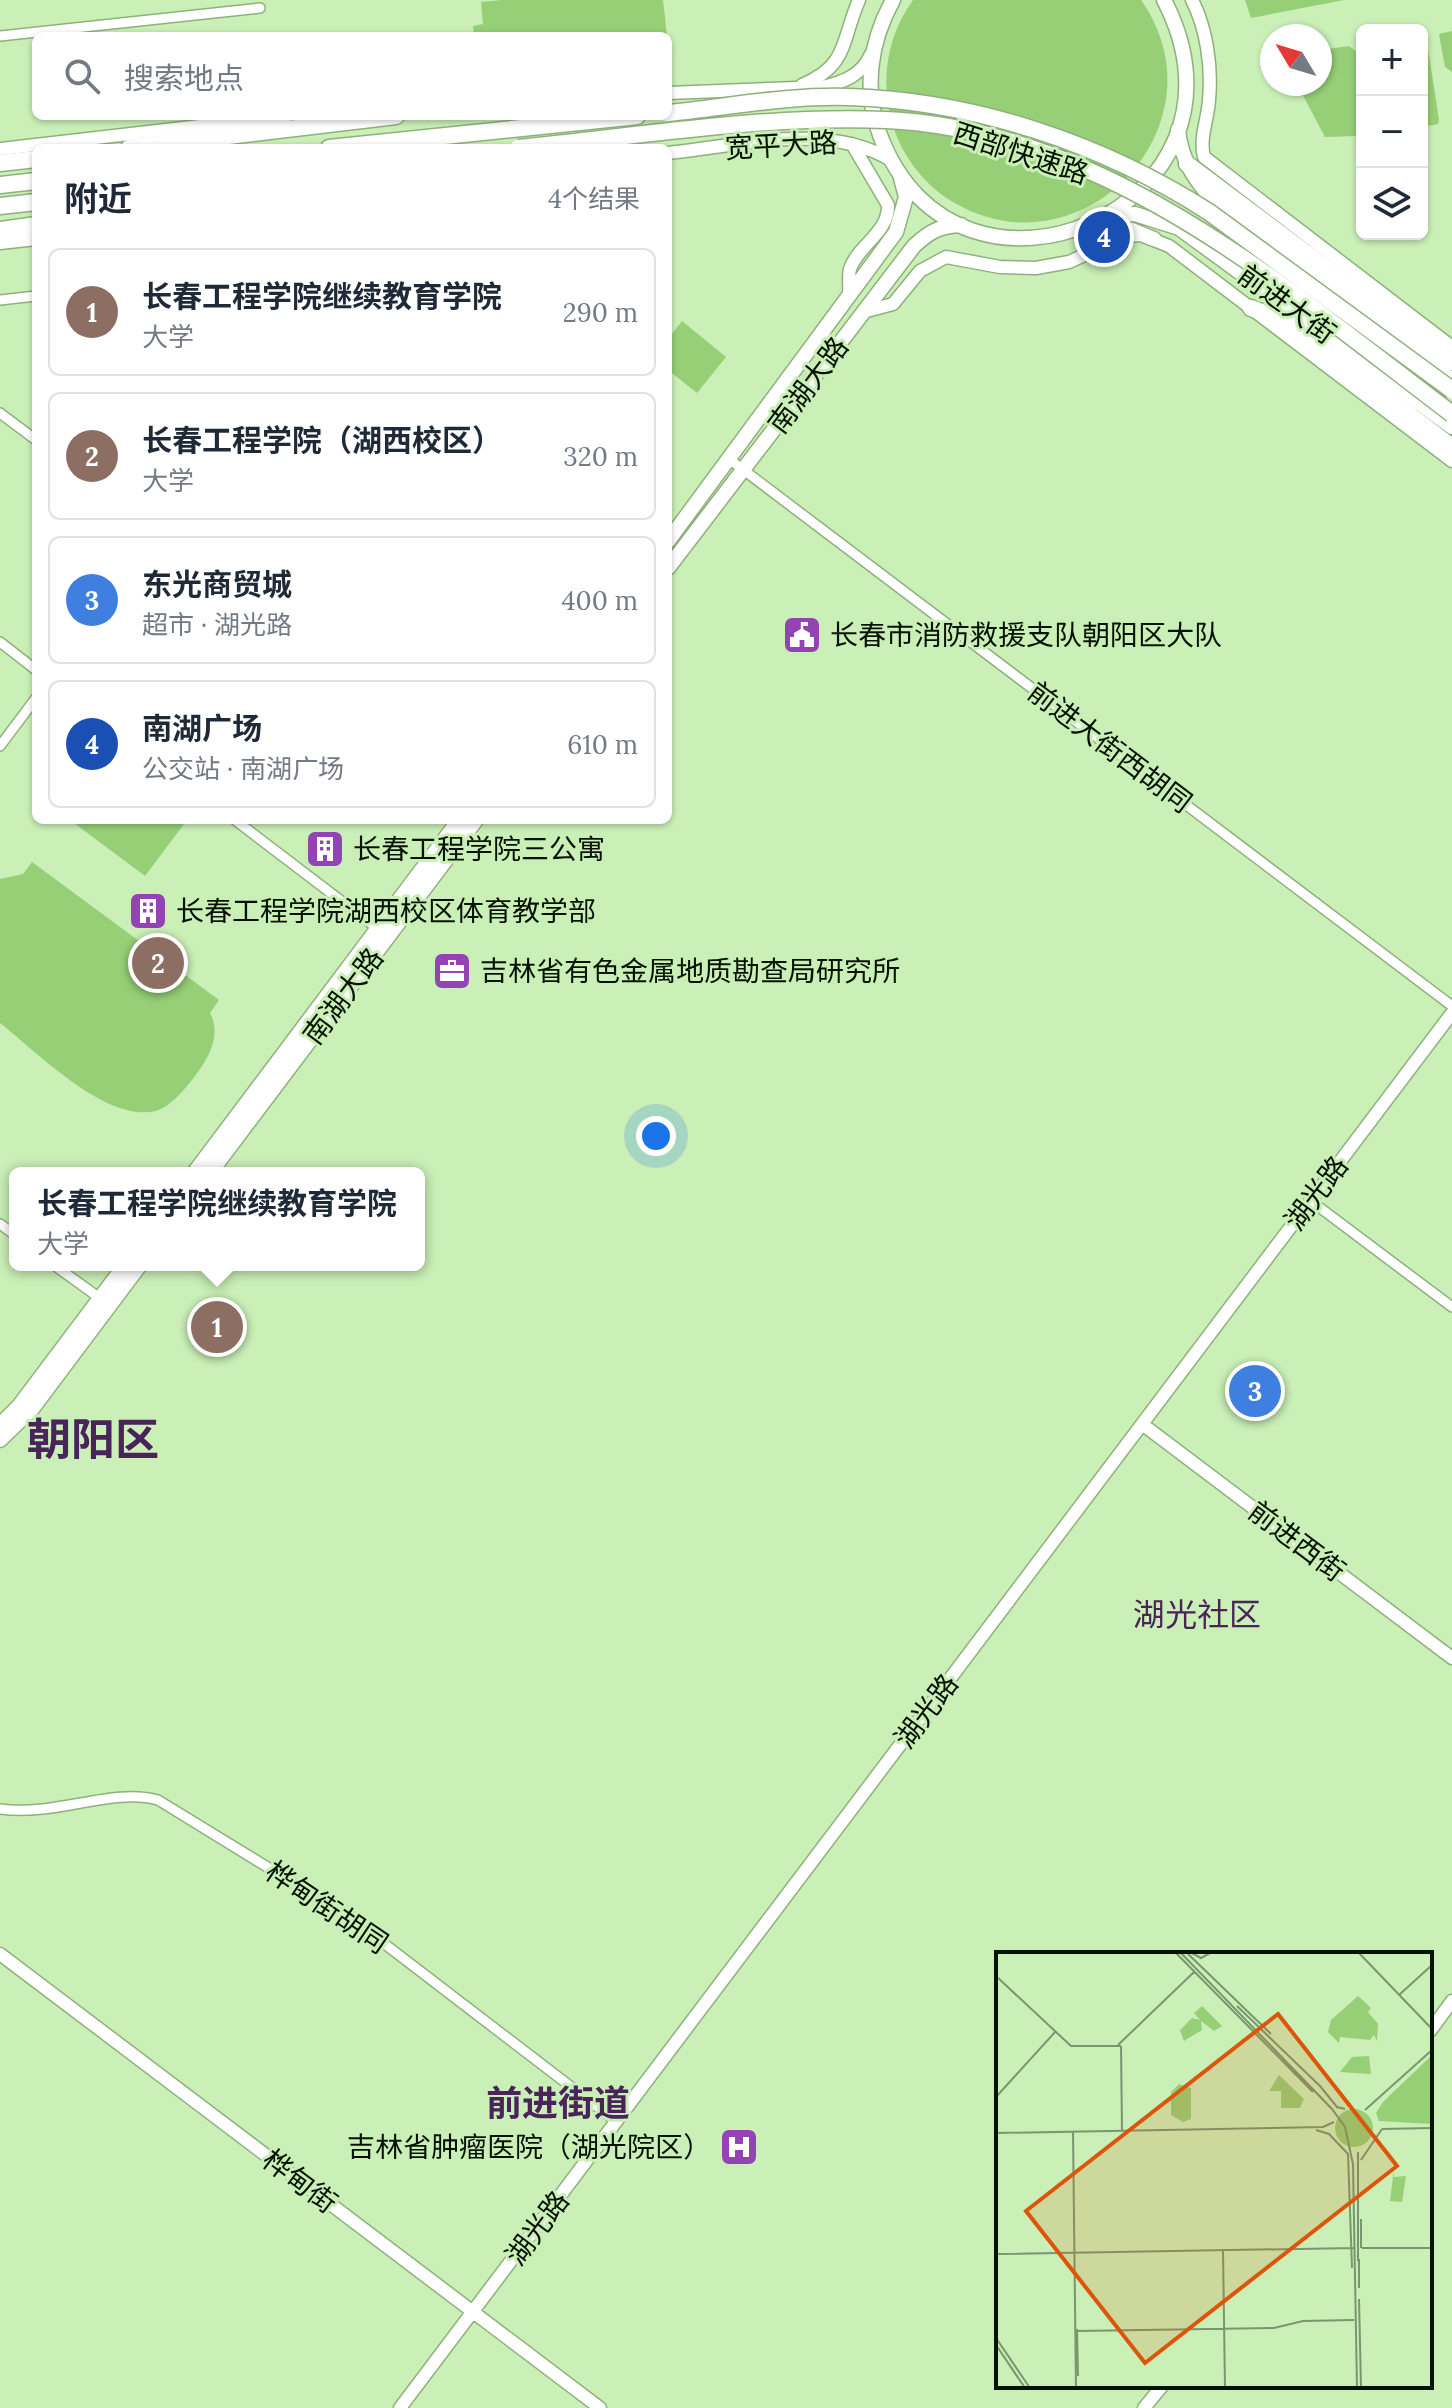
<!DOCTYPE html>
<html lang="zh">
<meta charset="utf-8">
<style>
body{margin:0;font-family:Lora,"Noto Sans SC",serif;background:#f6f6f7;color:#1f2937}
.controls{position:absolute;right:24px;top:24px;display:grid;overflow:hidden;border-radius:12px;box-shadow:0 2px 6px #0004}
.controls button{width:72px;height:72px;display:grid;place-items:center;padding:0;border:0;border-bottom:2px solid #e0e1e3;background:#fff;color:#1f2937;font:40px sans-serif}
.compass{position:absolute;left:1260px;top:24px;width:72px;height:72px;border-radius:50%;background:#fff;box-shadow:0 2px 6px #0004;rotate:308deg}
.you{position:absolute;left:656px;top:1136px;width:28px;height:28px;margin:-20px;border:6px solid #fff;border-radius:50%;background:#1a73e8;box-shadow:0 0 0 12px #1a73e833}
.badge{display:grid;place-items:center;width:52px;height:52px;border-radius:50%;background:#0f766e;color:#fff;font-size:26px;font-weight:700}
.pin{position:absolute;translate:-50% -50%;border:4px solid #fff;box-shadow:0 2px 8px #0006}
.popup{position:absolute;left:9px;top:1167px;width:416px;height:104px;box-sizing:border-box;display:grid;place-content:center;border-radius:12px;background:#fff;filter:drop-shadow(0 2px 6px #0005);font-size:26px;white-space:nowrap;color:#747a83}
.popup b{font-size:30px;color:#1f2937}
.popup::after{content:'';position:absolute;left:50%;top:100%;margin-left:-16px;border:16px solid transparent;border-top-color:#fff}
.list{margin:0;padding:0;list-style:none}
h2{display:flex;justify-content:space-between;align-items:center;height:104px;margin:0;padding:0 32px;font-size:34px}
h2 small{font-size:26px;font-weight:400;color:#747a83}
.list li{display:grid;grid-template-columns:52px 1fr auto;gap:24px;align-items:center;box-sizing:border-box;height:128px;margin:0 16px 16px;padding:0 16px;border:2px solid #e0e1e3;border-radius:12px}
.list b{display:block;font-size:30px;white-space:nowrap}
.list p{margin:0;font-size:26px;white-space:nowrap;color:#747a83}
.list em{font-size:26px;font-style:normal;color:#747a83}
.icon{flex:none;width:44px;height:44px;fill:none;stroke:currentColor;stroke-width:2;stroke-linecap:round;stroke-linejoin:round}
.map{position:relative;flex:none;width:1452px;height:2408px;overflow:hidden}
.search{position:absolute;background:#fff;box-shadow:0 2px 6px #0004;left:32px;top:32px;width:640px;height:88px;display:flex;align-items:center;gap:20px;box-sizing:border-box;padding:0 28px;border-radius:12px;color:#747a83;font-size:30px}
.panel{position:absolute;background:#fff;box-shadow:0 2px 6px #0004;left:32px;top:144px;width:640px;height:680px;border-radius:12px}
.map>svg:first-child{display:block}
.green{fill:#96cf76}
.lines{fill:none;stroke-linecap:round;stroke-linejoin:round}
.street-casing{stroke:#8eb17c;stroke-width:12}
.secondary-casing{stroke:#8eb17c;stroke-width:15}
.primary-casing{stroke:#8eb17c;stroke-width:17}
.highway-casing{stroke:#8eb17c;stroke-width:19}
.street{stroke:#fff;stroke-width:9}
.secondary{stroke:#fff;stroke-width:12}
.primary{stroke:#fff;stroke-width:14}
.highway{stroke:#fff;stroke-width:16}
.highway-bridge-casing{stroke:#8eb17c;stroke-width:19;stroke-linecap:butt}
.highway-bridge{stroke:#fff;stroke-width:16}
.labels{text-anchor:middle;stroke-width:6;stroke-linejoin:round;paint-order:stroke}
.street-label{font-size:28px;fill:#051101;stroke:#caefb7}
.poi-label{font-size:28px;fill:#051101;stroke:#caefb7;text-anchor:start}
.quarter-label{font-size:32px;fill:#492359;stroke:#caefb7}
.district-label{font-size:36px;font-weight:bold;fill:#492359;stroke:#caefb7}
.town-label{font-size:44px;font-weight:bold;fill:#492359;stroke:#caefb7}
.inset-road{fill:none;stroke:#7b966e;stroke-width:2}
.view{fill:#dd550b;fill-opacity:0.15;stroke:#dd550b;stroke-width:4}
.inset-edge{fill:none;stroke:#051101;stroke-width:4}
</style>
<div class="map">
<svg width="1452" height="2408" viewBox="0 0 1452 2408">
<rect width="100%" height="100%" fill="#caefb7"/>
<path class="green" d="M 502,0 L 663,0 L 667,36 L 474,36 L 473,26 L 483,24 L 481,2 Z
M 913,0 L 1141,0 C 1228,123 1083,279 953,202 C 924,185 901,155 892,122 C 880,80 887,36 913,0 Z
M 1245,0 L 1344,0 L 1251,18 Z
M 1422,27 L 1425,29 L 1439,120 L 1438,124 L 1422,127 L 1422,30 L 1405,29 Z
M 1452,31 L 1452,72 L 1445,67 L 1439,34 Z
M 1349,46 L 1357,52 L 1362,88 L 1362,160 L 1357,136 L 1325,137 L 1297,84 L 1320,84 L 1320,50 Z
M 682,321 L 726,357 L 697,393 L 668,370 L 668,339 Z
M 70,820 L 187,820 L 145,876 Z
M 32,862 L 219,1000 L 210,1013 C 220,1032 212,1052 200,1069 C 190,1083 173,1106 156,1111 C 106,1123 37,1052 0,1023 L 0,879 L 23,874 Z"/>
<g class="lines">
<defs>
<path id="street" d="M 0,36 L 260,8
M 0,300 L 36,296
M 0,413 L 36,440
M 729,459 L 1452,1006
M 0,642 L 36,670
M 0,746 L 36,698
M 235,820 L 382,932
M 1311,1201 L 1452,1307
M 0,1224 L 15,1235
M 54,1265 L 101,1299
M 0,1809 C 55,1817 113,1787 158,1800 L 352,1919 L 617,2122"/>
<path id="secondary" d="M 1192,0 C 1207,29 1212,68 1209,100 C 1208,119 1199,138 1204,157 L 1452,347
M 802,85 C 849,65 841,41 859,0
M 668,93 L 823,87 C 844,82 862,75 871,54
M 0,149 L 287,116
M 668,153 C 740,146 826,121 891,160
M 0,243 L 36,239
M 849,295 C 850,287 848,276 850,269 C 858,245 889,233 888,205 L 852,144
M 863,312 L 893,304 L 920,271 L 946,257 L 1000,267 L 1036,268 L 1069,262 L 1126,236 L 1141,235 L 1169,246 L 1452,461
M 1142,1424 L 1452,1658
M 0,1954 L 600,2408
M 1430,2031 L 1452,2001
M 400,2408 L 1452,1013
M 1144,2408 L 1162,2386"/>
<path id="primary" d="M 893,0 C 870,41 863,90 880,135 C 957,342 1272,207 1164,0
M 1178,130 C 1181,159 1194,179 1213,200 L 1452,380
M 1112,216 L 1135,214 L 1179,228 L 1452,427
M 1097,225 L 1132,230 L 1154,239
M 668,541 L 896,232 L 906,197 L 901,178
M 668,568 L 914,246 C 930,231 940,226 961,225
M 194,1173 L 459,820
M 210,1173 L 476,820
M 0,1425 L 19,1406 L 125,1265
M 0,1440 L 32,1409 L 140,1265"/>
<path id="highway" d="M 129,148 L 396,116
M 329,148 L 637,116
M 0,163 L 36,159
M 1187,164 L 1452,362
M 0,185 L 36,181
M 0,206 L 36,202
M 0,230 L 36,225
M 1268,292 L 1290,323
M 1251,308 L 1290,323 L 1452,447"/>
</defs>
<use href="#street" class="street-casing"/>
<use href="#secondary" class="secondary-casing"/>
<use href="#primary" class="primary-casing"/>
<use href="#highway" class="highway-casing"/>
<use href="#street" class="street"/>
<use href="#secondary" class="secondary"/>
<use href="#primary" class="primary"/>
<use href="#highway" class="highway"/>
<defs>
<path id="highway-bridge" d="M 668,113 C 728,107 789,95 849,97 C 976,101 1103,144 1209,212 L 1452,390
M 518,148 C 639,136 764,115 886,120 C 1107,130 1285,288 1452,414"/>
</defs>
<use href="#highway-bridge" class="highway-bridge-casing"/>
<use href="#highway-bridge" class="highway-bridge"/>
</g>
<defs>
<symbol id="civic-square" viewBox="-11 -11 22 22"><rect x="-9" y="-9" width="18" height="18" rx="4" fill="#9343b3" stroke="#caefb7"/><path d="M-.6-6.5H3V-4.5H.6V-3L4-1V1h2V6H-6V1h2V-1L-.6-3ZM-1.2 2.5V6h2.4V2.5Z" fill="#fff"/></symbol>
<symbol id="building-square" viewBox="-11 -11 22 22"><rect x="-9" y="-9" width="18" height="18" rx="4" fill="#9343b3" stroke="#caefb7"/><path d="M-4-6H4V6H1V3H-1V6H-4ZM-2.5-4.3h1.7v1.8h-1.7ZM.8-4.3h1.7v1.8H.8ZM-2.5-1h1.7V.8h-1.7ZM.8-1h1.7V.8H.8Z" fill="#fff"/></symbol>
<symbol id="office-square" viewBox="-11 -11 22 22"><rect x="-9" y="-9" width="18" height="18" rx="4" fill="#9343b3" stroke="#caefb7"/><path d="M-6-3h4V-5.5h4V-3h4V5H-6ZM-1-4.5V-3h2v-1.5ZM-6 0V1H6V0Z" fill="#fff"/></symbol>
<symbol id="hospital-square" viewBox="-11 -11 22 22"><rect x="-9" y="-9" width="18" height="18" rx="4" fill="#9343b3" stroke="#caefb7"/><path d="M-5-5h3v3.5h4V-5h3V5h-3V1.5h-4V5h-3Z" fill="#fff"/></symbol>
</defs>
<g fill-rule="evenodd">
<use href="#civic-square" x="780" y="613" width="44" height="44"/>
<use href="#building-square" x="303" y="827" width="44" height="44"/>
<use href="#building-square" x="126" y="889" width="44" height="44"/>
<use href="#office-square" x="430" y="949" width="44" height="44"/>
<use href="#hospital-square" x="717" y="2125" width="44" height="44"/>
</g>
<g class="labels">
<g class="street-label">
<text transform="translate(781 145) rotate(-3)" y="10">宽平大路</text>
<text transform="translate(1021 153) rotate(18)" y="10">西部快速路</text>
<text transform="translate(1287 304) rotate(36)" y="10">前进大街</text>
<text transform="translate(808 385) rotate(-53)" y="10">南湖大路</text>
<text transform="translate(1110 747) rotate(37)" y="10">前进大街西胡同</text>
<text transform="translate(343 996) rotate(-53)" y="10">南湖大路</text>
<text transform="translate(1316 1193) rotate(-53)" y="10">湖光路</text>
<text transform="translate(1297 1541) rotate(37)" y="10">前进西街</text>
<text transform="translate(926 1711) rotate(-53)" y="10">湖光路</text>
<text transform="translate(327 1907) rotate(34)" y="10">桦甸街胡同</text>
<text transform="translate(300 2181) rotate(37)" y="10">桦甸街</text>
<text transform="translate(537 2228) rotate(-53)" y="10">湖光路</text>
</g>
<g class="poi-label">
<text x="830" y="645">长春市消防救援支队朝阳区大队</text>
<text x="353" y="859">长春工程学院三公寓</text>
<text x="176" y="921">长春工程学院湖西校区体育教学部</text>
<text x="480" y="981">吉林省有色金属地质勘查局研究所</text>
<text x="711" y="2157" text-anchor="end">吉林省肿瘤医院（湖光院区）</text>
</g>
<g class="quarter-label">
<text x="1197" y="1626">湖光社区</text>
</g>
<g class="district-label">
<text x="558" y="2116">前进街道</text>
</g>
<g class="town-label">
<text x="93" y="1455">朝阳区</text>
</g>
</g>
<g transform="translate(996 1952)">
<rect width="436" height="436" fill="#caefb7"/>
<path d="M 362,44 L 375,56 L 372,60 L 382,72 L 381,89 L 378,83 L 374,88 L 344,85 L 343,91 L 332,80 L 335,68 ZM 206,54 L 226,74 L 218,79 L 205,69 L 206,78 L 188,89 L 184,78 L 196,66 L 204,68 L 198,61 ZM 436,103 L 436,172 L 383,169 L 380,161 L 387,150 ZM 373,104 L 375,122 L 344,120 L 356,105 ZM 283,123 L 308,147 L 304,156 L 285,156 L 285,139 L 273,139 ZM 183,132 L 195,136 L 195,167 L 187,170 L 175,163 L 175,140 ZM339 176a19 19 0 1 1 38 0a19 19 0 1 1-38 0ZM 398,217 L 398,225 L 410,224 L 406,250 L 394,249 Z" fill="#96cf76"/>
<path class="inset-road" d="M 179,0 L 317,140M 184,0 L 336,157 L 349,175 L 357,212 L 361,436M 190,0 L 275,82M 194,0 L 205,6 L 216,0M 362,0 L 436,77M 0,24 L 75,94 L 125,94M 403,43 L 436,13M 241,54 L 325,135M 122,93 L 198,20M 125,94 L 126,178M 324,134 L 341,155 L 349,157M 0,145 L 60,79M 369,158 L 436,98M 386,177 L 436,176M 320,178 L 333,182 L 352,202 L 356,316M 77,180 L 80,436M 0,181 L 327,175 L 338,170M 365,208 L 386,177M 365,296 L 365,267M 366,296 L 436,296M 227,298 L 229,436M 0,302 L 358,296M 363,307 L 363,336M 362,309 L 362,200M 363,347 L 365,436M 81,377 L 82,424M 81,379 L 278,376 L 307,369 L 358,368M 0,386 L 34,436M 0,393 L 29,436"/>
<path class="view" d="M 282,62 L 401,214 L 149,411 L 30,259 Z"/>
<rect width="436" height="436" class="inset-edge"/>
</g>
</svg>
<div class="controls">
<button>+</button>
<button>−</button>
<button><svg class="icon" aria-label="layers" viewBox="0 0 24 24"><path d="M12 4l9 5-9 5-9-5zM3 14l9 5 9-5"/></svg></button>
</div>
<svg class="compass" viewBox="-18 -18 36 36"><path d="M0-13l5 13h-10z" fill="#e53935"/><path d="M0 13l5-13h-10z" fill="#747a83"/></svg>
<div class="you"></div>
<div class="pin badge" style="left:217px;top:1327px;background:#8d6e63">1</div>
<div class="popup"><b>长春工程学院继续教育学院</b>大学</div>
<div class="pin badge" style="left:158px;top:963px;background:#8d6e63">2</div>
<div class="pin badge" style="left:1255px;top:1391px;background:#3f7fe0">3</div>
<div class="pin badge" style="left:1104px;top:237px;background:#1a4fb4">4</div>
<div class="search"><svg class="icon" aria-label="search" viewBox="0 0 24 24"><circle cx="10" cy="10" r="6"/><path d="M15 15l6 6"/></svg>搜索地点</div>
<section class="panel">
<h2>附近<small>4个结果</small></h2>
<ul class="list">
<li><span class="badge" style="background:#8d6e63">1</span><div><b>长春工程学院继续教育学院</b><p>大学</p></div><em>290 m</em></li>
<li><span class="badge" style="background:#8d6e63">2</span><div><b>长春工程学院（湖西校区）</b><p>大学</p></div><em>320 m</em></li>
<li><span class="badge" style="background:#3f7fe0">3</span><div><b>东光商贸城</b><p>超市 · 湖光路</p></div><em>400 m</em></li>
<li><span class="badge" style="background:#1a4fb4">4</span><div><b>南湖广场</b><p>公交站 · 南湖广场</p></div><em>610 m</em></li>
</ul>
</section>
</div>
